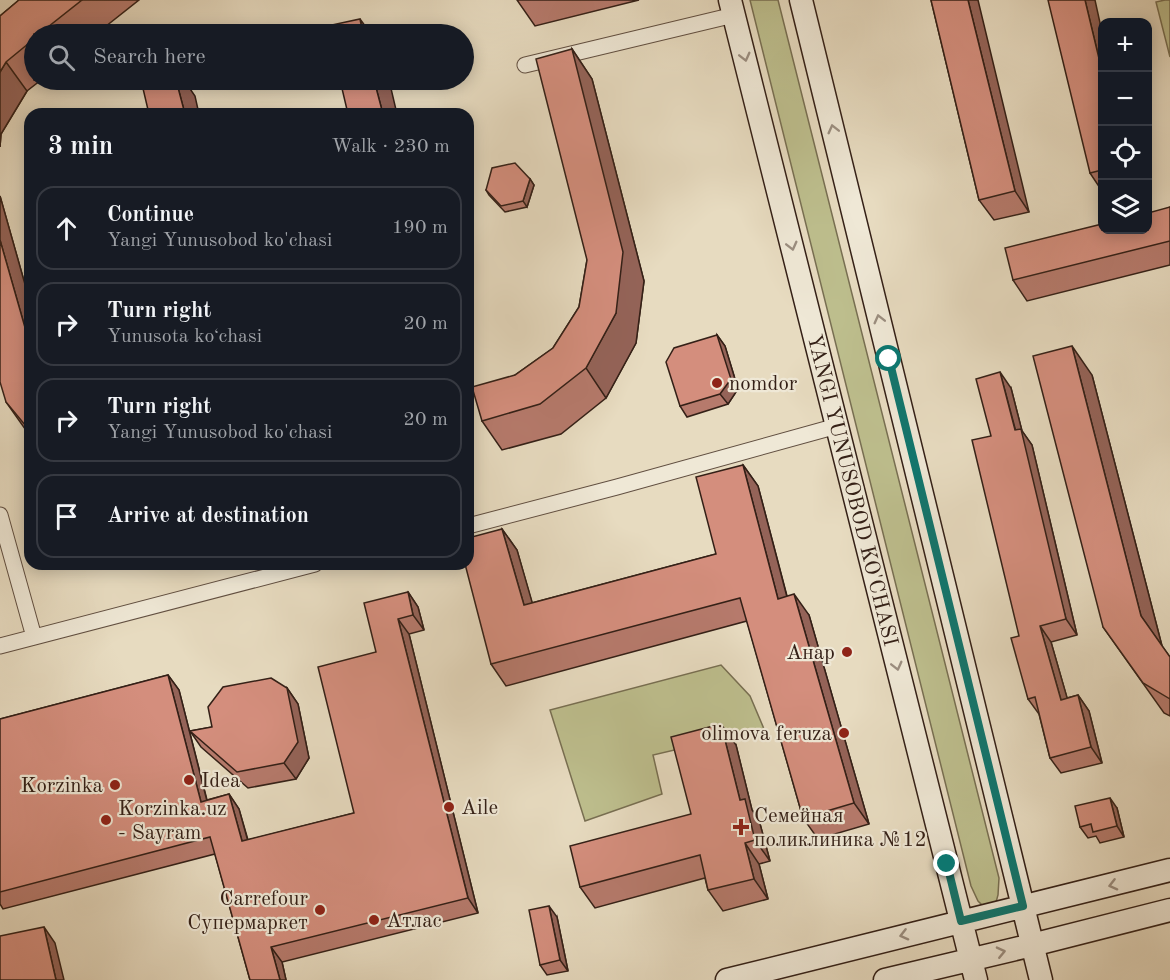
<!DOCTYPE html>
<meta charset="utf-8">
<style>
body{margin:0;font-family:"Old Standard TT",serif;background:#20242c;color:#f1f3f6}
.controls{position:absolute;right:18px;top:18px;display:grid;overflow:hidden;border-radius:12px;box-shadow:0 3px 15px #0003}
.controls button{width:54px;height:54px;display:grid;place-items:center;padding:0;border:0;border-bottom:2px solid #363941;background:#171b24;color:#f1f3f6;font:30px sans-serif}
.stop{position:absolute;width:18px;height:18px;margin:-14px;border:4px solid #0f766e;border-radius:50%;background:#fff}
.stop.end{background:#0f766e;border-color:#fff;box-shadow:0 2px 6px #0008}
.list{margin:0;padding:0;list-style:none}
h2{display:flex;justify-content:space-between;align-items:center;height:78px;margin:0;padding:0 24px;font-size:26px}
h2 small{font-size:20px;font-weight:400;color:#9ea1a6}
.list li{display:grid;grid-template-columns:39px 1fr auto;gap:18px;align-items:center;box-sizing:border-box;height:84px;margin:0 12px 12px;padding:0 12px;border:2px solid #363941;border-radius:18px}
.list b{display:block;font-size:22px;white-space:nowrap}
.list p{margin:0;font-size:20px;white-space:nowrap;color:#9ea1a6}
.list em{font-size:20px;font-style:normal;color:#9ea1a6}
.icon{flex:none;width:33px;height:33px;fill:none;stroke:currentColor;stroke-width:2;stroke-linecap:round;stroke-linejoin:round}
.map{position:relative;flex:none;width:1170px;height:980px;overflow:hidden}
.search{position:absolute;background:#171b24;box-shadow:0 3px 15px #0003;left:24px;top:24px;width:450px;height:66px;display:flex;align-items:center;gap:15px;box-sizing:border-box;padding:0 21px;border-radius:33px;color:#9ea1a6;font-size:22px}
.panel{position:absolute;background:#171b24;box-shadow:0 3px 15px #0003;left:24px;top:108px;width:450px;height:462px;border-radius:18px}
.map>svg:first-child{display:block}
.green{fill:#bdbe8d;stroke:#786f52;stroke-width:1.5}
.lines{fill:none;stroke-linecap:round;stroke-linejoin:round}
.street-casing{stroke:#614f41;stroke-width:17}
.secondary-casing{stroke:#342017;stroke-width:25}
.street{stroke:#efe8d6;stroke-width:15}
.secondary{stroke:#efe8d6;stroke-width:22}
.wall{fill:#b67a6c;stroke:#342017;stroke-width:1.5}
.shaded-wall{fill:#946358;stroke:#342017;stroke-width:1.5}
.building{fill:#d48e7d;stroke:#342017;stroke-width:1.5}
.oneway{stroke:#9b8e80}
.route{stroke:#0f766e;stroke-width:8}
.poi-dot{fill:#8f2418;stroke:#efe8d6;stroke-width:2}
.labels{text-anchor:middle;stroke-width:4.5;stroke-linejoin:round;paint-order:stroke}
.poi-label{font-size:21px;fill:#342017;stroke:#efe8d6;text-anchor:start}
.street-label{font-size:21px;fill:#342017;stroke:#efe8d6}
</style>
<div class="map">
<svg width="1170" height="980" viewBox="0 0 1170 980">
<rect width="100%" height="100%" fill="#e7dbc0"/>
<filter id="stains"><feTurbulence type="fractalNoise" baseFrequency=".00333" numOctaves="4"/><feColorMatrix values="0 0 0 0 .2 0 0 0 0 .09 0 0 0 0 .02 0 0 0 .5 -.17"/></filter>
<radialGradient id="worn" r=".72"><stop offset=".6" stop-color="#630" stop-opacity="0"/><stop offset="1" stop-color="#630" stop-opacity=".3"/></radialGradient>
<path class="green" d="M 750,0 L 778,0 L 999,878 L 998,895 L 995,906 L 986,909 L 978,901 L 971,886 Z
M 1165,0 L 1170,0 L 1170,57 L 1156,2 Z
M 721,665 L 750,696 L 764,729 L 653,755 L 662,794 L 585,821 L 550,710 Z"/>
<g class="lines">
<defs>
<path id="street" d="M 525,65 L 734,15
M 0,515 L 34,637
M 468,526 L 617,487 L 837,426
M 0,646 L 315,564"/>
<path id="secondary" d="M 730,0 L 976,980
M 801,0 L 1041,980
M 727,980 L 1170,870
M 885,980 L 1032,945 L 1170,910"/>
</defs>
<use href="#street" class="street-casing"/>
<use href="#secondary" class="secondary-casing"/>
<use href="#street" class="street"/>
<use href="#secondary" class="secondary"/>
</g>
<path class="wall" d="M 19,0 L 139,0 L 96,34 L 34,34 L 34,80 L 41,80 L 27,91 L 1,134 L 0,147 L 0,16 Z
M 517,0 L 639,0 L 535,26 Z
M 931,0 L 1029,212 L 994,220 L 979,200 Z
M 1102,32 L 1102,191 L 1090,173 Z
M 572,49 L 592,79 L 644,281 L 636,343 L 606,398 L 561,434 L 502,450 L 482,421 L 515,375 L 553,348 L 579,307 L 587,260 Z
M 530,179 L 534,185 L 527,207 L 505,212 L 489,195 L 486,190 Z
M 0,196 L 30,302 L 30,436 L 6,402 Z
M 1170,207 L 1170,265 L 1027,301 L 1013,280 Z
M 717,335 L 725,346 L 738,389 L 728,404 L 687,417 L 680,406 Z
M 1092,375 L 1162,646 L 1170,657 L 1170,716 L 1164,713 L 1103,627 Z
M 1011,388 L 1022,431 L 1032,445 L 1077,635 L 1051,642 L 1067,698 L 1078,695 L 1089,711 L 1102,763 L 1061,773 L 1050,758 L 1039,714 L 1028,699 L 991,436 Z
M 743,465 L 758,486 L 787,596 L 809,615 L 869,824 L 818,839 L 803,818 L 747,621 L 506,686 L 491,664 L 502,529 L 517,550 L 532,603 L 716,554 Z
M 408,592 L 418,607 L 424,630 L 409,634 L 478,913 L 282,962 L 286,980 L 250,980 L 215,854 L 3,909 L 0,904 L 0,719 L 168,675 L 179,690 L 207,800 L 229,794 L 239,809 L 248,840 L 354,813 L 376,652 Z
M 287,688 L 298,704 L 309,758 L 296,779 L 248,788 L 201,747 L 190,731 L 212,727 Z
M 736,745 L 752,810 L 759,820 L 770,861 L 759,864 L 768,899 L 723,911 L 708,890 L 705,878 L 595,908 L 580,887 L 691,814 Z
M 1117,808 L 1124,837 L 1100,843 L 1096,836 L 1088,838 L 1080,827 Z
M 557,917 L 568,971 L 547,975 L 540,965 Z"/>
<path class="shaded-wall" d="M 968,0 L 978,0 L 1029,212 L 1015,191 Z
M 1085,0 L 1095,0 L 1102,32 L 1102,71 Z
M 360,19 L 371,34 L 363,34 Z
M 572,49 L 592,79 L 644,281 L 636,343 L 606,398 L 586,368 L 616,313 Z
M 6,62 L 27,91 L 1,134 L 0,147 L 0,72 Z
M 176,80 L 184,80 L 195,96 L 199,114 L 185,114 Z
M 374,80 L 389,80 L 397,114 L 383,114 Z
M 530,179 L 534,185 L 527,207 L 523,201 Z
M 0,196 L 30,302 L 30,345 L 0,240 Z
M 717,335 L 725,346 L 738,389 L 728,404 L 720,394 Z
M 1072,346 L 1092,375 L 1162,646 L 1141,616 Z
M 1000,372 L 1011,388 L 1022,431 L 1032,445 L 1077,635 L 1066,619 Z
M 743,465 L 758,486 L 793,620 L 778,599 Z
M 502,529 L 517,550 L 539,626 L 524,605 Z
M 408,592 L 418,607 L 424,630 L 413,615 Z
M 794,594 L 809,615 L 869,824 L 854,803 Z
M 398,619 L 409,634 L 478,913 L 468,898 Z
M 1040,626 L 1051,642 L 1072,715 L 1061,700 Z
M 168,675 L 179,690 L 211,817 L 201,802 Z
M 287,688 L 298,704 L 309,758 L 296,779 L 284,763 Z
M 1078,695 L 1089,711 L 1102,763 L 1091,747 Z
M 721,724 L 736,745 L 752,810 L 759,820 L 770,861 L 755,840 L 740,800 Z
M 229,794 L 239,809 L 252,856 L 242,841 Z
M 1110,798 L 1117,808 L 1124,837 L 1117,826 Z
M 745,843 L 759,864 L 768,899 L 754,879 Z
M 549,906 L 557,917 L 568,971 L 560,960 Z
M 44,927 L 55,943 L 64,980 L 56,980 Z
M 271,947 L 282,962 L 286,980 L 280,980 Z"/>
<path class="building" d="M 19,0 L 82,0 L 39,34 L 34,34 L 34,39 L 6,62 L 0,72 L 0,16 Z
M 931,0 L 968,0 L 1015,191 L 979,200 Z
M 1048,0 L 1085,0 L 1102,71 L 1102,170 L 1090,173 Z
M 360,19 L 363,34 L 329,34 L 327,26 Z
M 572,49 L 623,252 L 616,313 L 586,368 L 540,404 L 482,421 L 472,387 L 515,375 L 553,348 L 579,307 L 587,260 L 536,59 Z
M 141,80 L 176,80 L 185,114 L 149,114 Z
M 340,80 L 374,80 L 383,114 L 348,114 Z
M 515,163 L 530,179 L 523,201 L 501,206 L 486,190 L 492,168 Z
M 1170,207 L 1170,241 L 1013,280 L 1005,248 L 1102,224 L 1102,230 L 1148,230 L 1148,213 Z
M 0,240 L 30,345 L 30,431 L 6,402 L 0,382 Z
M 717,335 L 731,379 L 720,394 L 680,406 L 666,362 L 674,348 Z
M 1072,346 L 1141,616 L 1170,657 L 1170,699 L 1143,683 L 1103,627 L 1033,356 Z
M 1000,372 L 1015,430 L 1021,429 L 1066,619 L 1040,626 L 1061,700 L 1078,695 L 1091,747 L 1050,758 L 1035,697 L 1028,699 L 1011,638 L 1019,636 L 972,440 L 991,436 L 976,379 Z
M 743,465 L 778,599 L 794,594 L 854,803 L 803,818 L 740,598 L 491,664 L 465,564 L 468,564 L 468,538 L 502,529 L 524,605 L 716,554 L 696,477 Z
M 408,592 L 413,615 L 398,619 L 468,898 L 271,947 L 280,980 L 250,980 L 210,837 L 0,892 L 0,719 L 168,675 L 201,802 L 229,794 L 242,841 L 354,813 L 318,667 L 376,652 L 364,603 Z
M 271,678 L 287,688 L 298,742 L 284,763 L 237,772 L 190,731 L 212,727 L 208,707 L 223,687 Z
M 721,724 L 740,800 L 745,799 L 755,840 L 745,843 L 754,879 L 708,890 L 700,855 L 580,887 L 570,846 L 691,814 L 671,737 Z
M 1110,798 L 1117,826 L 1093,832 L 1091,824 L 1080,827 L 1075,806 Z
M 549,906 L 560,960 L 540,965 L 529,910 Z
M 44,927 L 56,980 L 0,980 L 0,936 Z"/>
<defs><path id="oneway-chevron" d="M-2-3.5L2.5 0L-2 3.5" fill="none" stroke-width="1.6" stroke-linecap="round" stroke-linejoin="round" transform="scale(1.5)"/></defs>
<g class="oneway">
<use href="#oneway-chevron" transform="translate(745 57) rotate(76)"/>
<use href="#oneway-chevron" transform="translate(833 129) rotate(-104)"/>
<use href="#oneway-chevron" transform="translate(792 246) rotate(76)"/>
<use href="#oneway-chevron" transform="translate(879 319) rotate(-104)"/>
<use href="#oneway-chevron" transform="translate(897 666) rotate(76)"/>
<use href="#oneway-chevron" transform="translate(1113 885) rotate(166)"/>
<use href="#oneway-chevron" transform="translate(904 935) rotate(166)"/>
<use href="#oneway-chevron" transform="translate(1001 952) rotate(-13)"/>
</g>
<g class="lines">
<path class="route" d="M 889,359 L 1023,906 L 961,921 L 947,864"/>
</g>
<g class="poi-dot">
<circle cx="717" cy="383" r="6"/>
<circle cx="847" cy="652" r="6"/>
<circle cx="844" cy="733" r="6"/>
<circle cx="189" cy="780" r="6"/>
<circle cx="115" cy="785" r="6"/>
<circle cx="449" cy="807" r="6"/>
<circle cx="106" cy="820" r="6"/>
<path d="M738 818h6v6h6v6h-6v6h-6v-6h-6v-6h6z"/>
<circle cx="320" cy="910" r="6"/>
<circle cx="374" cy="920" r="6"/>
</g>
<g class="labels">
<g class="poi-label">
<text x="729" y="390">nomdor</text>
<text x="835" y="659" text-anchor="end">Анар</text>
<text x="832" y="740" text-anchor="end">olimova feruza</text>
<text x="201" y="787">Idea</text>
<text x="103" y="792" text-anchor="end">Korzinka</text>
<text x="461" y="814">Aile</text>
<text x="118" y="815">Korzinka.uz<tspan x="118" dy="24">- Sayram</tspan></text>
<text x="754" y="822">Семейная<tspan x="754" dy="24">поликлиника №12</tspan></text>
<text x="308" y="905" text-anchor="end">Carrefour<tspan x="308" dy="24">Супермаркет</tspan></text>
<text x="386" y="927">Атлас</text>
</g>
<g class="street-label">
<text transform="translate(853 490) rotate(76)" y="7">YANGI YUNUSOBOD KO'CHASI</text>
</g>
</g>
<rect width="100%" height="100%" filter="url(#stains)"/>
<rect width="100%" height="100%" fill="url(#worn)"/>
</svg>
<div class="controls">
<button>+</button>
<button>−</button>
<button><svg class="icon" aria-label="locate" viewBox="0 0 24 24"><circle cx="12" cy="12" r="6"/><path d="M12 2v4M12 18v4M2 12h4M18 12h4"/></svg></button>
<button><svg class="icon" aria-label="layers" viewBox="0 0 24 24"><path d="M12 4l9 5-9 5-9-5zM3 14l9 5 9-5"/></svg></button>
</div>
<div class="stop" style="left:889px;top:359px"></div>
<div class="stop end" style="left:947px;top:864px"></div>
<div class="search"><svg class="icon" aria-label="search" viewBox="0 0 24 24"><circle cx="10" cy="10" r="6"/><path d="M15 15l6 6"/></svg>Search here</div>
<section class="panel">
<h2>3 min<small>Walk · 230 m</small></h2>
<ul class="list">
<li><svg class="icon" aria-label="ahead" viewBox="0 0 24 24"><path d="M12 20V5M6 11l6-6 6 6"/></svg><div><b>Continue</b><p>Yangi Yunusobod ko'chasi</p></div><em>190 m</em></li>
<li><svg class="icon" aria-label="right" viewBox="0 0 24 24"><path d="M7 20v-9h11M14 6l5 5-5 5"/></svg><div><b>Turn right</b><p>Yunusota koʻchasi</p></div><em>20 m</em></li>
<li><svg class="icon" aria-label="right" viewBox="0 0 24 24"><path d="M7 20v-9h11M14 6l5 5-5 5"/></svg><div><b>Turn right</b><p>Yangi Yunusobod ko'chasi</p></div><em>20 m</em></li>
<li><svg class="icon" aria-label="arrive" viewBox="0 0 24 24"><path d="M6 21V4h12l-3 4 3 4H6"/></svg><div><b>Arrive at destination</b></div></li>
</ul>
</section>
</div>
